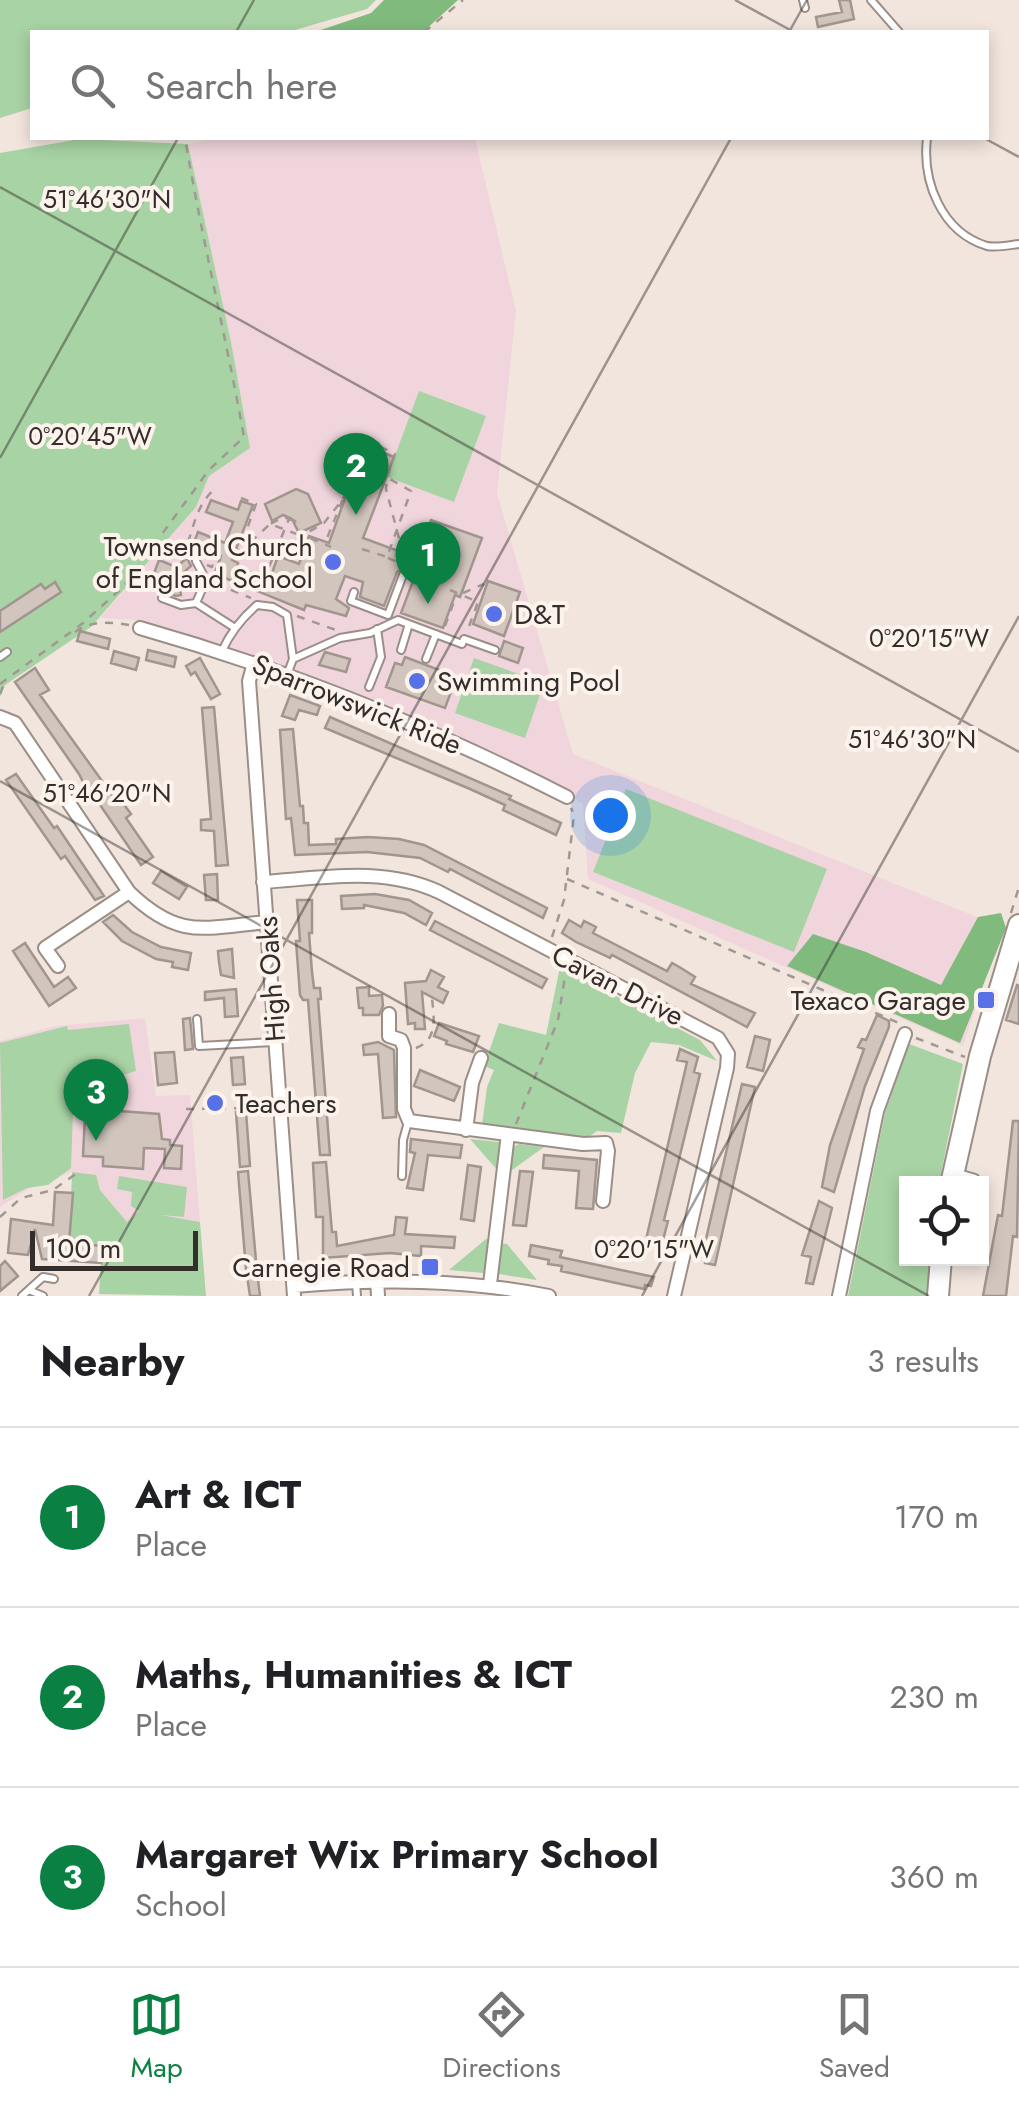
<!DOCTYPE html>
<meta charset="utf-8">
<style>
body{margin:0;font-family:Jost,sans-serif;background:#f2f2f2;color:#202124}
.controls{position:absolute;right:30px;bottom:30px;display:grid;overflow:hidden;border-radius:0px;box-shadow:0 5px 15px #0003}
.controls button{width:90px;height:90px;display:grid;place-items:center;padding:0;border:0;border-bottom:2px solid #e0e0e0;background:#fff;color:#202124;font:50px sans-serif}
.scale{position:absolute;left:30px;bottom:25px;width:168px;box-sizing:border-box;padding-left:10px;border:5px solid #332e2b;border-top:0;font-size:28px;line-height:35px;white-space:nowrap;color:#332e2b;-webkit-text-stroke:8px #fdf3ed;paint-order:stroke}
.you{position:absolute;left:610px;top:815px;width:35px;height:35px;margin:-25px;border:8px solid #fff;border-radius:50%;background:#1a73e8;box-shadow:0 0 0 15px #1a73e833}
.badge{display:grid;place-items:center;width:65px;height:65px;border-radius:50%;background:#0b8043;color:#fff;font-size:32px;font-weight:700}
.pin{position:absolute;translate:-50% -82px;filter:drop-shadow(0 2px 5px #0008)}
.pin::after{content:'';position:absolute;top:52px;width:35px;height:30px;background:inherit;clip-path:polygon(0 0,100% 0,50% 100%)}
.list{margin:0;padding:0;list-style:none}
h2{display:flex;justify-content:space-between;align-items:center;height:130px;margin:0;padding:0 40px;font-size:42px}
h2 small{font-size:32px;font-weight:400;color:#757577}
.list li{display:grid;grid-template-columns:65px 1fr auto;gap:30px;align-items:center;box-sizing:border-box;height:180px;padding:0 40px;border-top:2px solid #e0e0e0}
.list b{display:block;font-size:38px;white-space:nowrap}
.list p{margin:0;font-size:32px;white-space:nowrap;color:#757577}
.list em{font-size:32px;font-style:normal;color:#757577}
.icon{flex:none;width:55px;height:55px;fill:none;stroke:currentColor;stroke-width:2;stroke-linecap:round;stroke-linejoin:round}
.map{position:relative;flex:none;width:1019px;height:1296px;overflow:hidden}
.search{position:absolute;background:#fff;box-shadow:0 5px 15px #0003;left:30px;right:30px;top:30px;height:110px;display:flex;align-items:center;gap:25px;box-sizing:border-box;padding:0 35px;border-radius:0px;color:#757577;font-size:38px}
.sheet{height:670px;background:#fff}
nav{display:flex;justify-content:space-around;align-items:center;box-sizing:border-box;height:140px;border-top:2px solid #e0e0e0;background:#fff;font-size:28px;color:#757577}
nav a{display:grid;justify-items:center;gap:5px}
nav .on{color:#0b8043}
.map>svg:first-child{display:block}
.education{fill:#f0d6dc}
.green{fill:#a8d3a4}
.forest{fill:#80ba7c}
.building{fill:#d1c5be;stroke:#a1958e;stroke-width:2.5}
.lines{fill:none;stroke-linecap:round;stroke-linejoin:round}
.lane-casing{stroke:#9a8e87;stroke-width:10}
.street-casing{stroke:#9a8e87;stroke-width:16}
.primary-casing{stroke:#9a8e87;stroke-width:24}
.path{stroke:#a29893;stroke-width:2.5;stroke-dasharray:8 8;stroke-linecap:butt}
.lane{stroke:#fff;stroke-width:6}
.street{stroke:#fff;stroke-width:12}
.primary{stroke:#fff;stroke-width:20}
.ticks{fill:none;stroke:#332e2b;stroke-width:2.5;stroke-opacity:0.45}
.poi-dot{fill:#5871e7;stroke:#fdf3ed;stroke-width:4}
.labels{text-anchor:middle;stroke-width:8;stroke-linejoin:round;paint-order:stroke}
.poi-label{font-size:28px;fill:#332e2b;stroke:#fdf3ed;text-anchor:end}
.street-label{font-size:28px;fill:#332e2b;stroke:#fdf3ed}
.ticks-label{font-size:25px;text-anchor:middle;fill:#332e2b;stroke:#fdf3ed;stroke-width:8;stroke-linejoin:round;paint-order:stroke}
</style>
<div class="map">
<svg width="1019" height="1296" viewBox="0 0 1019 1296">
<rect width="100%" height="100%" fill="#f2e5de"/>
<path class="education" d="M 216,138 L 475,138 L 516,311 L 497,493 L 573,754 L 1002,927 L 963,1046 L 588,879 L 583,804 L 561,790 L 375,703 L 220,646 L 134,620 L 100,618 L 196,507 L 209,476 L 231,342 L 188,144 Z
M 145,1018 L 156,1096 L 190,1095 L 200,1222 L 139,1211 L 127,1222 L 100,1190 L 72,1172 L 35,1185 L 0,1207 L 0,1041 L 55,1026 Z"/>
<path class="green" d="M 0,0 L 376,0 L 367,9 L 288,32 L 32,32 L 32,108 L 0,118 Z
M 80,139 L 188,144 L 231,342 L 250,448 L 209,476 L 196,507 L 91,627 L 5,685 L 0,697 L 0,153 Z
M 419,391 L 486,416 L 454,502 L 387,477 Z
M 474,658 L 544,683 L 525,738 L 455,713 Z
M 626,789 L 827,869 L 794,952 L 593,872 Z
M 560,967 L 700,1040 L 717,1061 L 679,1045 L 651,1042 L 635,1073 L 621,1133 L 597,1131 L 586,1139 L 482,1125 L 487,1087 L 494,1070 L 484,1066 L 499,1023 L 546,1035 Z
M 129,1024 L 136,1071 L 117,1077 L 89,1078 L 79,1089 L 74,1084 L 71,1168 L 48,1185 L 27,1188 L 3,1200 L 0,1043 L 67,1026 L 68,1030 Z
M 909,1044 L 963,1064 L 939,1183 L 906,1184 L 906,1258 L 932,1259 L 928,1296 L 848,1296 L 885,1113 Z
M 470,1139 L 499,1142 L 499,1172 Z
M 519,1144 L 544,1147 L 508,1173 L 512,1148 Z
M 72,1172 L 96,1175 L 100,1190 L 127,1222 L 139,1211 L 131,1206 L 132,1192 L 117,1189 L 119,1176 L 187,1187 L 184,1217 L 161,1215 L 200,1222 L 206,1296 L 99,1294 L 102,1247 L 66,1243 L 70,1227 Z
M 486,1239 L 491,1240 L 484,1273 L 449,1270 Z
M 500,1243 L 507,1244 L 537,1280 L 499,1274 L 496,1269 Z"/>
<path class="forest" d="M 384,0 L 458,0 L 423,32 L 315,32 L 371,13 Z
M 1001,913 L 1006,928 L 960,1043 L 787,966 L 813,934 L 866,952 L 941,985 L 978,917 Z"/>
<path class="building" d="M 839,0 L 850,0 L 854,19 L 818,27 L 816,17 L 842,12 Z
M 379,451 L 394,457 L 363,538 L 417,558 L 431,520 L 482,538 L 460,597 L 455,595 L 443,628 L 401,613 L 413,581 L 409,579 L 410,573 L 404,568 L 397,572 L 384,606 L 360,597 L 363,582 L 345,576 L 336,599 L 349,608 L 346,616 L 306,605 L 304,610 L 225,578 L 215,573 L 221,556 L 193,545 L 198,532 L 225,543 L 233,522 L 206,512 L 211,500 L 238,510 L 241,501 L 253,505 L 232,560 L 238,563 L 237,567 L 259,576 L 260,572 L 271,576 L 278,556 L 299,564 L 309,536 L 329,543 L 353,476 L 366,481 Z
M 296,489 L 308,494 L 321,523 L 299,533 L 292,519 L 283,515 L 272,521 L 265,504 Z
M 187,558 L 191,566 L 184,572 L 179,582 L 181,595 L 176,596 L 171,594 L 170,583 L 153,576 L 159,560 L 176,567 Z
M 488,581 L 520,592 L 504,636 L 473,624 Z
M 55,582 L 61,592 L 0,632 L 0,611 L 41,584 L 45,589 Z
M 80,631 L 110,639 L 108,649 L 77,641 Z
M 504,641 L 523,648 L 518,663 L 499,656 Z
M 148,650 L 176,657 L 174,667 L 146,660 Z
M 114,651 L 139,658 L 136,670 L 111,663 Z
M 325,652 L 350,659 L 346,672 L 319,665 Z
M 405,657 L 442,671 L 440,678 L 454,684 L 445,708 L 386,687 L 395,663 L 402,665 Z
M 200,658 L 220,694 L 211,699 L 195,672 L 191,675 L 186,666 Z
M 35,668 L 49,690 L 40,695 L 110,792 L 114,797 L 117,795 L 131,814 L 126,818 L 153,857 L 141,865 L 94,796 L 91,798 L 79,774 L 15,682 Z
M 290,695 L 320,706 L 317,715 L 299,710 L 295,720 L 282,716 Z
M 214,707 L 228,865 L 216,866 L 214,831 L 201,830 L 201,820 L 211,819 L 202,708 Z
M 330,717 L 511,796 L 509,799 L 561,823 L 556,835 L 503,810 L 505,805 L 470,789 L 325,728 Z
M 293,729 L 300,806 L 303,806 L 304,823 L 308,823 L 309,845 L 336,844 L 336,839 L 368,837 L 399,839 L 424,845 L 547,908 L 543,918 L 450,869 L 448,872 L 420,858 L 367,852 L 295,855 L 291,818 L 286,819 L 280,730 Z
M 16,774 L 54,828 L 57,826 L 104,896 L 95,900 L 65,856 L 61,859 L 6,780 Z
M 161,871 L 187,887 L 179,899 L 153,883 Z
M 217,874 L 218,900 L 206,900 L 204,875 Z
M 375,894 L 409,900 L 432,913 L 426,925 L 404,913 L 364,905 L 364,908 L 342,909 L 341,896 Z
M 297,900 L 312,900 L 312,933 L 309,933 L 312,972 L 314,988 L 320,988 L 321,999 L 318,999 L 330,1155 L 320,1155 L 308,1000 L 303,1000 L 300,995 L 296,941 L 300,941 Z
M 113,915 L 132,932 L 161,947 L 191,953 L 188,970 L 172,967 L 173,962 L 156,959 L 122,941 L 103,922 Z
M 569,920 L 581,927 L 584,921 L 596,927 L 593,933 L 667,971 L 672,963 L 681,968 L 695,977 L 691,984 L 755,1013 L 747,1027 L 612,955 L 610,958 L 576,942 L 562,933 Z
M 435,921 L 547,979 L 542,988 L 430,930 Z
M 25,943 L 54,987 L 68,977 L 76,988 L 49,1006 L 13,951 Z
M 232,949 L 234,978 L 221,975 L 219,962 L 218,951 Z
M 431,970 L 444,977 L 438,987 L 448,992 L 443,1003 L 422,992 L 425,1029 L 415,1029 L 415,1023 L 408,1024 L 405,983 L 426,981 Z
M 1017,985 L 1019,986 L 1019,1024 L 1006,1020 Z
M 369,987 L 369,996 L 382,995 L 383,1006 L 379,1015 L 363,1015 L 363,1008 L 359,1008 L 357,988 Z
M 236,989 L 238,1016 L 225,1017 L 224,998 L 205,1000 L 205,992 Z
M 877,1015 L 889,1021 L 889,1027 L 865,1086 L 834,1192 L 822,1187 L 830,1145 L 864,1049 L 858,1047 L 862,1039 L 866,1040 Z
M 190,1018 L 193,1049 L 185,1050 L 183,1019 Z
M 439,1023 L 479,1036 L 473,1052 L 446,1044 L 447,1041 L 434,1036 Z
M 755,1036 L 770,1040 L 763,1071 L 747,1067 Z
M 378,1042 L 394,1050 L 396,1117 L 383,1118 L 378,1054 L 364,1055 L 363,1045 Z
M 680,1049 L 698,1057 L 694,1072 L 700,1074 L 664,1220 L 668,1221 L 661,1248 L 645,1244 L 687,1062 L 677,1060 Z
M 174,1052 L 177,1083 L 158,1085 L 155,1053 Z
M 243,1057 L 245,1084 L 233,1085 L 231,1058 Z
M 420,1070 L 460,1087 L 454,1101 L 414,1086 Z
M 92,1078 L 100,1078 L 99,1097 L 120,1103 L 120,1111 L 159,1114 L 162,1139 L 170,1140 L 170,1145 L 182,1146 L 181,1169 L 164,1168 L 165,1149 L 144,1148 L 143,1169 L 103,1166 L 103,1157 L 83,1156 L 86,1096 L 91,1096 Z
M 742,1084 L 755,1087 L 715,1265 L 705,1263 L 706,1257 L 702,1256 Z
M 236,1112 L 246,1112 L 250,1166 L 240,1167 Z
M 1013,1121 L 1019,1121 L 1017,1237 L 1013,1236 L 1006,1296 L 983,1296 L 998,1215 L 1002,1216 Z
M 411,1139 L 462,1145 L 460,1158 L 428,1155 L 423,1190 L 407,1188 L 415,1153 L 410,1152 Z
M 544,1155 L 597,1160 L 593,1209 L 576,1208 L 579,1171 L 543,1168 Z
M 326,1162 L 332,1232 L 336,1232 L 337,1246 L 394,1235 L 396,1217 L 407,1218 L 405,1234 L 455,1237 L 454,1248 L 421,1246 L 421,1256 L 390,1253 L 323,1258 L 323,1217 L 316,1217 L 313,1163 Z
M 468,1165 L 481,1167 L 474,1221 L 461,1219 Z
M 248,1171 L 257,1272 L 260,1296 L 250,1296 L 246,1269 L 238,1172 Z
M 520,1171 L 533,1172 L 526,1226 L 513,1225 Z
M 55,1192 L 73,1193 L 69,1243 L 102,1246 L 101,1263 L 42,1259 L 35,1229 L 28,1255 L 8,1253 L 11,1219 L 53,1225 Z
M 819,1201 L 832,1208 L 813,1284 L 806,1283 L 811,1257 L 802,1255 Z
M 531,1245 L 562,1251 L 560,1257 L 654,1277 L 651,1286 L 645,1285 L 644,1289 L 561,1271 L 562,1266 L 548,1264 L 549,1260 L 529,1256 Z
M 5,1261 L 18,1276 L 0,1291 L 0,1266 Z"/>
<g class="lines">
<defs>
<path id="lane" d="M 803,0 L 805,8
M 871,0 L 899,32
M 927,138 C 922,181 941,232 987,246 C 996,248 1010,245 1019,244
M 354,592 L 351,601 L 388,615 L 403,575
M 162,598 L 181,605 L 196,603 L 206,580 L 196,561
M 196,603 L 235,628
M 401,650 L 409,624
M 222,651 C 230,633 242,618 257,605 L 273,607 L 287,615 L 293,659 L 287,675
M 0,657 L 7,652
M 293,659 L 340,638 L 370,633 L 398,620 L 462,644 L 464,639 L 495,650
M 426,659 L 436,634
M 369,687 L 381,657 L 377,629
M 197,1019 L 199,1046 L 274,1042
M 958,1173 L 975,1178 L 974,1184
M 402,1176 L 403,1140 L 408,1122
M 356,1282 L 357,1296
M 29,1290 L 43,1296
M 22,1296 L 43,1277 L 54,1279"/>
<path id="street" d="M 140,628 C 288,670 430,727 567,797
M 254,663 L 249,681 L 294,1296
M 0,717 L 15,723 L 129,892 C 179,940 203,928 267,922
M 263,882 C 323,878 383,866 439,892 L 718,1038 L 728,1054 L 727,1068 L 674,1296
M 58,966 L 45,948 L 129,892
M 389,1014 L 389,1036 L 401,1040 L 404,1048 L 404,1109 L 409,1121 L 583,1144 L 606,1143 L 608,1151 L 603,1201
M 466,1130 L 472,1083 L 481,1058
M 377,1279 L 378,1296
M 490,1284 L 508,1134
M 294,1286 C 380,1279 463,1279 549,1296
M 839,1296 L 877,1111 L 905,1034"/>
<path id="primary" d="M 951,1184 L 980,1056 L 1019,925
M 938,1296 L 941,1258"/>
</defs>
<use href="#lane" class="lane-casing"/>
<use href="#street" class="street-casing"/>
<use href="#primary" class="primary-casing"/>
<path class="path" d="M 424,32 L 463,0
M 241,498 L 256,504 L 238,554 L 308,537 L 331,547
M 343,499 L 352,474 L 363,478 L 375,444 L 395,454 L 387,477 L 386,489 L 406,565
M 289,519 L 295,521 L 302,536 L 324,523 L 343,499 L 325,543
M 362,549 L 387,557 L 411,491 L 388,478
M 239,553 L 270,524 L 302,536
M 192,556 L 186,548 C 194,526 197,503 216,488
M 388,558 L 404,565
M 207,565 L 212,567 L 216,554
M 269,567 L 289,519 L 284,517 L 270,524
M 410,575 L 418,578
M 182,577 L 189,579 L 192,572
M 216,584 L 251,598
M 450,590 L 478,602 L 468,629
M 463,593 L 484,584
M 297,616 L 336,630
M 445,626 L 456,596
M 75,632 C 92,620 109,622 129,625
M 0,684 L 83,623 L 123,587 L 209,470 L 244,437 C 226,337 202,239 185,138 L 189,138
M 0,694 L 4,684
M 567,879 L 901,1024
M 1011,913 L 1019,887
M 552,937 L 564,900 L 574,815 L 571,808
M 916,1038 L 965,1057
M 416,1048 C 438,1040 434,1018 432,998
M 186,1109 L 260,1108
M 516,1124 L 558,1020 L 566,970
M 0,1217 L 21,1198 L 53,1190 L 80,1171"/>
<use href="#lane" class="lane"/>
<use href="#street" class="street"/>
<use href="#primary" class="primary"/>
</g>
<path class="ticks" d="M 735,0 L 794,32M 236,32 L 254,0M 789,32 L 807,0M 984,138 L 1019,157M 0,187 L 1019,752M 0,458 L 178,138M 0,781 L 929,1296M 89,1296 L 731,138M 642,1296 L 1019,616"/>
<g class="poi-dot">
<circle cx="333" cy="562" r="10"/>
<circle cx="494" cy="614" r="10"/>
<circle cx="417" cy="681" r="10"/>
<rect x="976" y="990" width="20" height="20" rx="5"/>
<circle cx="215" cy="1103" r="10"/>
<rect x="420" y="1257" width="20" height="20" rx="5"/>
</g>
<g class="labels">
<g class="poi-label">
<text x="313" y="556">Townsend Church<tspan x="313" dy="32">of England School</tspan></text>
<text x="514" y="624" text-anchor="start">D&amp;T</text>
<text x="437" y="691" text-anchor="start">Swimming Pool</text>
<text x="966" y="1010">Texaco Garage</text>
<text x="235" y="1113" text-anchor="start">Teachers</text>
<text x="410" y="1277">Carnegie Road</text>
</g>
<g class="street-label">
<text transform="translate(357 704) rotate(22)" y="10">Sparrowswick Ride</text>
<text transform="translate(271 979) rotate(-94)" y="10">High Oaks</text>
<text transform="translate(618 985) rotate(27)" y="10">Cavan Drive</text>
</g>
</g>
<g class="ticks-label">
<text x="107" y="208">51°46'30"N</text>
<text x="90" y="445">0°20'45"W</text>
<text x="929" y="647">0°20'15"W</text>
<text x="912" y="748">51°46'30"N</text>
<text x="107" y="802">51°46'20"N</text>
<text x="654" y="1258">0°20'15"W</text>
</g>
</svg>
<div class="controls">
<button><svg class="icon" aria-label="locate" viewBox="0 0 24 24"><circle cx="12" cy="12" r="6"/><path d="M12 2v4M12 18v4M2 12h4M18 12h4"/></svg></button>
</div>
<div class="scale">100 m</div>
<div class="you"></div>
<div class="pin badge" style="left:428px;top:604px">1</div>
<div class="pin badge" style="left:356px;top:515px">2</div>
<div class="pin badge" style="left:96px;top:1141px">3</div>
<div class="search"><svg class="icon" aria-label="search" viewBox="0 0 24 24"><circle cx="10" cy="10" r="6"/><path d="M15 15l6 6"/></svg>Search here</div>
</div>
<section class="sheet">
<h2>Nearby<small>3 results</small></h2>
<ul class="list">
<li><span class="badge">1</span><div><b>Art &amp; ICT</b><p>Place</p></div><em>170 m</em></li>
<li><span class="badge">2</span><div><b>Maths, Humanities &amp; ICT</b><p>Place</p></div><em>230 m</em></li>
<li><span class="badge">3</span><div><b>Margaret Wix Primary School</b><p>School</p></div><em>360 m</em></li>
</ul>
</section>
<nav>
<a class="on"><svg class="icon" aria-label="map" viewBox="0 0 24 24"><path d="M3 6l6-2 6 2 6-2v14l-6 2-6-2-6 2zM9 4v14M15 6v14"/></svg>Map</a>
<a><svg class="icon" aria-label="directions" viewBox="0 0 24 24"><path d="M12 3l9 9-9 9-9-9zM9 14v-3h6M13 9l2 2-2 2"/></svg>Directions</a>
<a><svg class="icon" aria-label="saved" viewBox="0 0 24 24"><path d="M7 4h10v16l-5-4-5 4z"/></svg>Saved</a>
</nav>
